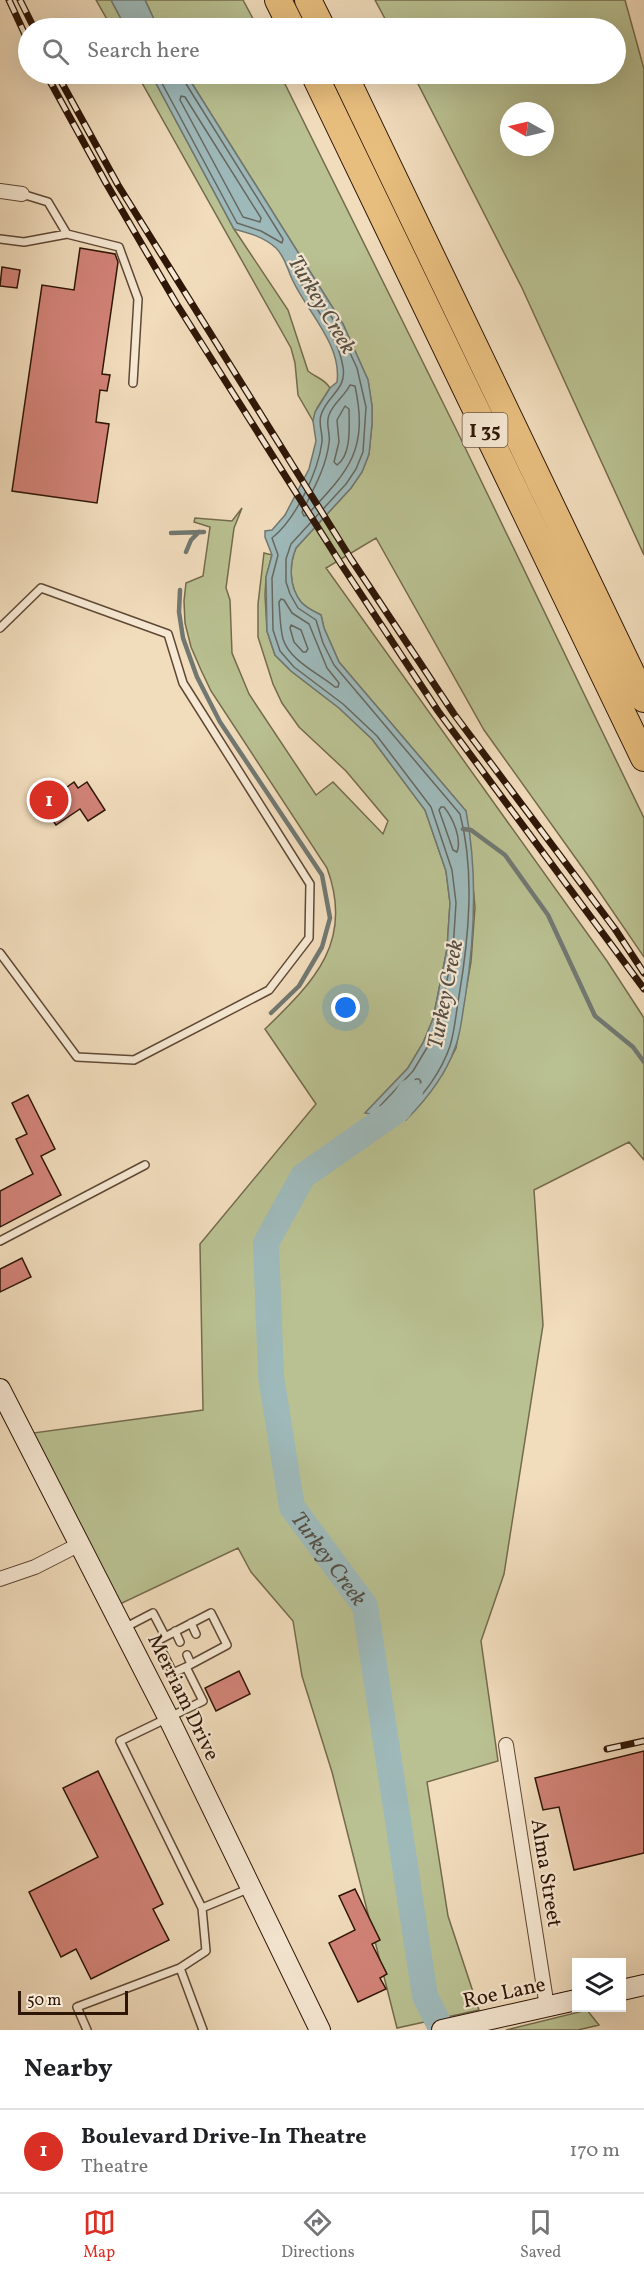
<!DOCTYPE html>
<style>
body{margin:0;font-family:Vollkorn,serif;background:#f6f6f6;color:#202124}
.controls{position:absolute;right:18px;bottom:18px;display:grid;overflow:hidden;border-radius:0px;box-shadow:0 6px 24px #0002}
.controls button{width:54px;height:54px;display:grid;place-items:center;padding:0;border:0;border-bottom:2px solid #e0e0e0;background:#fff;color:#202124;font:30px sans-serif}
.compass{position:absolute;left:500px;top:102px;width:54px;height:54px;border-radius:50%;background:#fff;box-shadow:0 6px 24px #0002;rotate:278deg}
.scale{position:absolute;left:18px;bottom:15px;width:110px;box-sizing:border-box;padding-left:6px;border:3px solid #2e1607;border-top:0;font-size:16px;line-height:21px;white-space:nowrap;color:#2e1607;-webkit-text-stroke:4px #f6e8d3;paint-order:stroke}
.you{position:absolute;left:346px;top:1008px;width:21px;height:21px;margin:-15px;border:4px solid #fff;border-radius:50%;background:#1a73e8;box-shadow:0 0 0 9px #1a73e833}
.badge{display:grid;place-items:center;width:39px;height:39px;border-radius:50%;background:#d93025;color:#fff;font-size:20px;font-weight:700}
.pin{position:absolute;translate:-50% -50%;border:3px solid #fff;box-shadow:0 2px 6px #0006}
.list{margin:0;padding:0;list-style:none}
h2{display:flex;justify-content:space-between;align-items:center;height:78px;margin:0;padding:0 24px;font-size:26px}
h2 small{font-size:20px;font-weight:400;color:#757577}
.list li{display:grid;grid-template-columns:39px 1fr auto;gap:18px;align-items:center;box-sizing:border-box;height:84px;padding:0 24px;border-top:2px solid #e0e0e0}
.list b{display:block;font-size:22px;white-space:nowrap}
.list p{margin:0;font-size:20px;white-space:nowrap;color:#757577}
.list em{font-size:20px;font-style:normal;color:#757577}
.icon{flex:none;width:33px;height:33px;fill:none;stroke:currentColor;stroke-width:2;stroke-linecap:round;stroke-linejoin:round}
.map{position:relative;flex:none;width:644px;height:2030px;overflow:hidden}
.search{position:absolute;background:#fff;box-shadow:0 6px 24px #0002;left:18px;right:18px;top:18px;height:66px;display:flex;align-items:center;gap:15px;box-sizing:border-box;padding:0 21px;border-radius:33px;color:#757577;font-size:22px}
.sheet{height:162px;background:#fff}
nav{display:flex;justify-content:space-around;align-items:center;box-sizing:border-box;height:84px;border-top:2px solid #e0e0e0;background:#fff;font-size:16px;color:#757577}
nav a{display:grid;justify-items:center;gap:3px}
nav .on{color:#d93025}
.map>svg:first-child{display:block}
.green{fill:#b9c091;stroke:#746b4c;stroke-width:1.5;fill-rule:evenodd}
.water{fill:#9eb9ba;stroke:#717872;stroke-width:1.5}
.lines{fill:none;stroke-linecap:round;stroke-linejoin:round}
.shore{stroke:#666860;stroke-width:1.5}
.stream{stroke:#717872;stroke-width:4.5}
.river{stroke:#9eb9ba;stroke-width:26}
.building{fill:#d28378;stroke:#2e1607;stroke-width:1.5}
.lane-casing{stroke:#5f4834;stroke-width:10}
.street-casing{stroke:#5f4834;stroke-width:16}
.secondary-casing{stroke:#2e1607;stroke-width:22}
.highway-casing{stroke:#2e1607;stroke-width:28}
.lane{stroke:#f6e8d3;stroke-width:7}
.street{stroke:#f6e8d3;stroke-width:14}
.secondary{stroke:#f6e8d3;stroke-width:20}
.highway{stroke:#e8be7e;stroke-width:26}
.rail-casing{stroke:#2e1607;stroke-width:7}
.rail{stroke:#f6e8d3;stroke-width:4.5;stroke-dasharray:14;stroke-linecap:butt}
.labels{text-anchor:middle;stroke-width:4.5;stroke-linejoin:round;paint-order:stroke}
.shield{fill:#f6e8d3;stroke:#6a5544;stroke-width:1.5}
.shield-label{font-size:20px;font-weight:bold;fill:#2e1607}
.street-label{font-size:21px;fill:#2e1607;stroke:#f6e8d3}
.water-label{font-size:22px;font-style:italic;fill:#554f46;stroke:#f6e8d3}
</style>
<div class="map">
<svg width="644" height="2030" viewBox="0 0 644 2030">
<rect width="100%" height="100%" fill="#f1dcbc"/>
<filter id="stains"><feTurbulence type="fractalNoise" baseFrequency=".00333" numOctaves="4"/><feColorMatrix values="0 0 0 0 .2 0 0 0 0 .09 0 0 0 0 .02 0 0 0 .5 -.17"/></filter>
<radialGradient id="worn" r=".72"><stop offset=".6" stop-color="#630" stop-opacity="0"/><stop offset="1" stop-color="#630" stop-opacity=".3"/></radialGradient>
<path class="green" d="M 96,0 L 111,0 L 126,28 L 112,28 Z
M 145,0 L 243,0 L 258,28 L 158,28 Z
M 375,0 L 625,0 L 644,69 L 644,555 L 522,288 L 413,74 L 616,74 L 616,28 L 390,28 ZM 509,111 L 545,111 L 545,147 L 509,147 Z
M 137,74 L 151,74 L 234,229 L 288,310 L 308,371 C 316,378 324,378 330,388 L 317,408 L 313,421 L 298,395 L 295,363 L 291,348 Z
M 186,74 L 280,74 L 457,431 L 644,818 L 644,957 L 592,881 L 484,730 L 376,538 L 326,568 L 607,961 L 644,1018 L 644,1160 L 629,1142 L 534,1190 L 543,1325 L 504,1574 L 481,1641 L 498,1761 L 427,1782 L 448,1916 L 479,2010 L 397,2028 L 332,1772 L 302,1676 L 293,1621 L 251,1572 L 238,1548 L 120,1604 L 33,1433 L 203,1410 L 200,1244 L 316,1104 L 265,1029 C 315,981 354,941 327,868 L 211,691 L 201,670 L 191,647 L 185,623 L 184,601 L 186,583 L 203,576 L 210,527 L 194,522 L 195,518 L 232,521 L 242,508 L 234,528 L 226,588 L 230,600 L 232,653 L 249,694 L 316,795 L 333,782 L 383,834 L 388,821 L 346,771 L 299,727 L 282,703 L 273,684 L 258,637 L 258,604 L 264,553 L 272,555 L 266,577 L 265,595 L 267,631 L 275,655 L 291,671 L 339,708 L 372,739 L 425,810 L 446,871 L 450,903 L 447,949 L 433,1019 L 423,1043 L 408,1068 L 365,1113 L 442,1075 L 456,1048 L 462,1013 L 471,962 L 475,907 L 466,811 L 339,662 L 324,628 L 321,615 C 315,612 306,608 301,602 C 289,587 289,565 296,548 L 351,488 L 362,472 L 369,454 L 372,424 L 372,406 L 368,380 L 343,324 Z
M 587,2010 L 599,2025 L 578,2030 L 506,2030 Z"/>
<path class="water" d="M 111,0 L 145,0 L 158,28 L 126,28 Z
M 151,74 L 186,74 L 343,324 L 368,380 L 372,406 L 372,424 L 369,454 L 362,472 L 351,488 L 296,548 C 289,565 289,587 301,602 C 306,608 315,612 321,615 L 324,628 L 339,662 L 466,811 C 478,874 475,936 465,999 C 462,1015 461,1033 455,1048 C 445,1076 426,1100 406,1120 L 365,1113 L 408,1068 L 423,1043 L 433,1019 L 447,949 L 450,903 L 446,871 L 425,810 L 372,739 L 339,708 L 291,671 L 275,655 L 267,631 L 266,577 L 272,555 L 265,537 L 265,531 L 272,530 L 285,515 L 309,469 L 316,441 L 313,421 L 315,412 L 330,388 L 337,382 C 342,345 308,313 293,281 C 287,269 286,258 276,248 C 264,237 249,233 234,229 Z"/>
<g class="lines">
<path class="shore" d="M 157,74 L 237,223 L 261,231 L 282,243 L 283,239 L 183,79 L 182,74
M 181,96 L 185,97 L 261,218 L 260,222 L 243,217 L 180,100 Z
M 298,266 L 338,327 L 357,368 L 366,407 L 363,452 L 356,469 L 346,484 L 291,544 L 286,559 L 286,582 L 290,594 L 298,608 L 316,620 L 323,643 L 334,665 L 460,814 C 475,872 469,937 459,996 C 456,1012 455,1030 450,1046 C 442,1070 423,1098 403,1113 L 382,1110 L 380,1106 L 413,1071 L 428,1046 L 439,1021 L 453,950 L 456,903 L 452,870 L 431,807 L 377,736 L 343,704 L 294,667 L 280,651 L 273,630 L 272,578 L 278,555 L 272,538 C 296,519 318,472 322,442 C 323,433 318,424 321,415 C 327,395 347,390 343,367 C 338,335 314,306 298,278 L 295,269 Z
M 350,385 L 355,386 C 369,451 348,471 307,515 L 304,516 L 302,512 C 313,490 326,468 329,443 C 331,434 325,424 329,415 C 333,403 345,396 350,385 Z
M 345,406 L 349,409 C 349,425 352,455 337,465 L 334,462 L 339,442 L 337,420 Z
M 281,599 L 284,600 L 292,613 L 309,624 L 327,668 L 339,683 L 338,687 L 335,687 C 318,673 290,661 283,639 C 280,627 280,614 279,602 Z
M 291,625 L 301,630 L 308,649 L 306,652 L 303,652 L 294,642 L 290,628 Z
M 441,807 L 444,807 C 453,818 462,839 457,852 L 453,850 L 439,810 Z
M 416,1079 L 419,1079 L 421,1082 L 402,1104 L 397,1104 L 396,1100 Z"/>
<path class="stream" d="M 171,533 L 204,532
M 186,552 L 191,540 L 199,532
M 180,590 L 179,612 L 183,638 L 197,677 L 220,722 L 322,875 L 330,918 L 322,947 L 299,986 L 271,1013
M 463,829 L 471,830 L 505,855 L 548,915 L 595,1016 L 633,1047 L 644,1062"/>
<path class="river" id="s1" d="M 410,1092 L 399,1109 L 303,1176 L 266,1243 L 271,1377 L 292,1507 L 365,1606 L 425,1996 L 442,2030"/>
</g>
<path class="building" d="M 80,248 L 115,254 L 118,262 L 102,374 L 110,375 L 107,391 L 100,390 L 96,422 L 109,424 L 97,503 L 12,491 L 42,285 L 74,290 Z
M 2,267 L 20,270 L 17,288 L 0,286 Z
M 74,782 L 78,788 L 87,782 L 105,810 L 88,821 L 80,809 L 56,825 L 42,805 Z
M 28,1095 L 55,1149 L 41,1156 L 61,1195 L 0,1227 L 0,1191 L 33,1174 L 16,1139 L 27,1134 L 12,1103 Z
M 22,1258 L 31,1277 L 0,1292 L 0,1269 Z
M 239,1671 L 250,1694 L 216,1711 L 205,1688 Z
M 644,1751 L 644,1853 L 574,1870 L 559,1807 L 543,1810 L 535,1778 Z
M 98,1771 L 163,1904 L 153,1909 L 169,1940 L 91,1979 L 76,1949 L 61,1957 L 29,1892 L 98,1857 L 63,1788 Z
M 355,1889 L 380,1940 L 372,1944 L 387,1974 L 380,1978 L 386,1989 L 358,2002 L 329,1943 L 355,1930 L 339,1896 Z"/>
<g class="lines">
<defs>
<path id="lane" d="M 22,194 L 48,202 L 67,234 L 119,247 L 138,299 L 133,383
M 0,239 L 24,242 L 67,234
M 0,628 L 41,588 L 168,634 L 183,683 L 310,884 L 309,938 L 269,990 L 134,1060 L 77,1057 L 0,953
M 0,1241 L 145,1165
M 191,1623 L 196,1634
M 126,1627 L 153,1613 L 165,1636
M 175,1631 L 180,1642
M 187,1655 L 191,1664
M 186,1667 L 173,1673 L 157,1641 L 211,1613 L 227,1645 L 186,1667 L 203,1701 L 120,1741 L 202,1908 L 248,1889
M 202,1908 L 206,1951 L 180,1968 L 203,2030
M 87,2030 L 77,2007 L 180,1968"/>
<path id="street" d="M 0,191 L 22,194
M 0,1579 L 35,1567 L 80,1544
M 506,1745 L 547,2007"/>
<path id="secondary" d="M 0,1389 L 169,1719 L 320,2030
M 622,1990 L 644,1985
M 442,2030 L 576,2000"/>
<path id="highway" d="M 278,0 L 292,28
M 308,0 L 322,28
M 314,74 L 644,758
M 344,74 L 644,699"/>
</defs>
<use href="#lane" class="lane-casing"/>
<use href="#street" class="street-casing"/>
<use href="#secondary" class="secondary-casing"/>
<use href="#highway" class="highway-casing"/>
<use href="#lane" class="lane"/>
<use href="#street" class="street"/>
<use href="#secondary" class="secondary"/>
<use href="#highway" class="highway"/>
<defs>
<path id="rail" d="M 9,0 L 28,41
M 20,0 L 34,28
M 46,74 L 106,183 L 176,303 L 341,564 L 438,711 L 644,989
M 57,74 L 118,185 L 351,559 L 454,714 L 615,929 L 644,973
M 607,1749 L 644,1741"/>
</defs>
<use href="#rail" class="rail-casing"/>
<use href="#rail" class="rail"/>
</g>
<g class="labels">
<rect class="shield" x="462.5" y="413" width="45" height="34" rx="4.5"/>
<g class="shield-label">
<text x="485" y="437">I 35</text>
</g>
<g class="street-label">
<text transform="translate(184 1697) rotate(64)" y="7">Merriam Drive</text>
<text transform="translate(547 1873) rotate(81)" y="7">Alma Street</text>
<text transform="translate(504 1992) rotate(-12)" y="7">Roe Lane</text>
</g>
<g class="water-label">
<text transform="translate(323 304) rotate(59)" y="8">Turkey Creek</text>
<text transform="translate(444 994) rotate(-79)" y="8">Turkey Creek</text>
<text dy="8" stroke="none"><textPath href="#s1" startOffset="543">Turkey Creek</textPath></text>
</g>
</g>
<rect width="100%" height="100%" filter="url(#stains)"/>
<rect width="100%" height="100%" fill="url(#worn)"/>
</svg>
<div class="controls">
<button><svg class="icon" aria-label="layers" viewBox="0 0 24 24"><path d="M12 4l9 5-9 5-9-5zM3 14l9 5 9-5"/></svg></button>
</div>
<svg class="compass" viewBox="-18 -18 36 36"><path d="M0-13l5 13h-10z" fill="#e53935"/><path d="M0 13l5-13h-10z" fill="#757577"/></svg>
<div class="scale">50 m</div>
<div class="you"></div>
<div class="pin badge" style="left:49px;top:800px">1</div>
<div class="search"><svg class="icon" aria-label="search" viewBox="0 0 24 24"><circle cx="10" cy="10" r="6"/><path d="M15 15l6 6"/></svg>Search here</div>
</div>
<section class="sheet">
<h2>Nearby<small></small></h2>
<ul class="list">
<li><span class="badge">1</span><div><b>Boulevard Drive-In Theatre</b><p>Theatre</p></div><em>170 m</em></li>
</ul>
</section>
<nav>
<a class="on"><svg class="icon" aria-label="map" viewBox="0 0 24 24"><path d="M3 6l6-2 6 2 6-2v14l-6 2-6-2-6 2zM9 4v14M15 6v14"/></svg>Map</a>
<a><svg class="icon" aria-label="directions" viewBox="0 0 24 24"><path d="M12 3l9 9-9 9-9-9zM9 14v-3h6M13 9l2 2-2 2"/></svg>Directions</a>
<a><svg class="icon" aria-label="saved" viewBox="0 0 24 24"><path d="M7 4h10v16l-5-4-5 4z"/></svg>Saved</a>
</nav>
